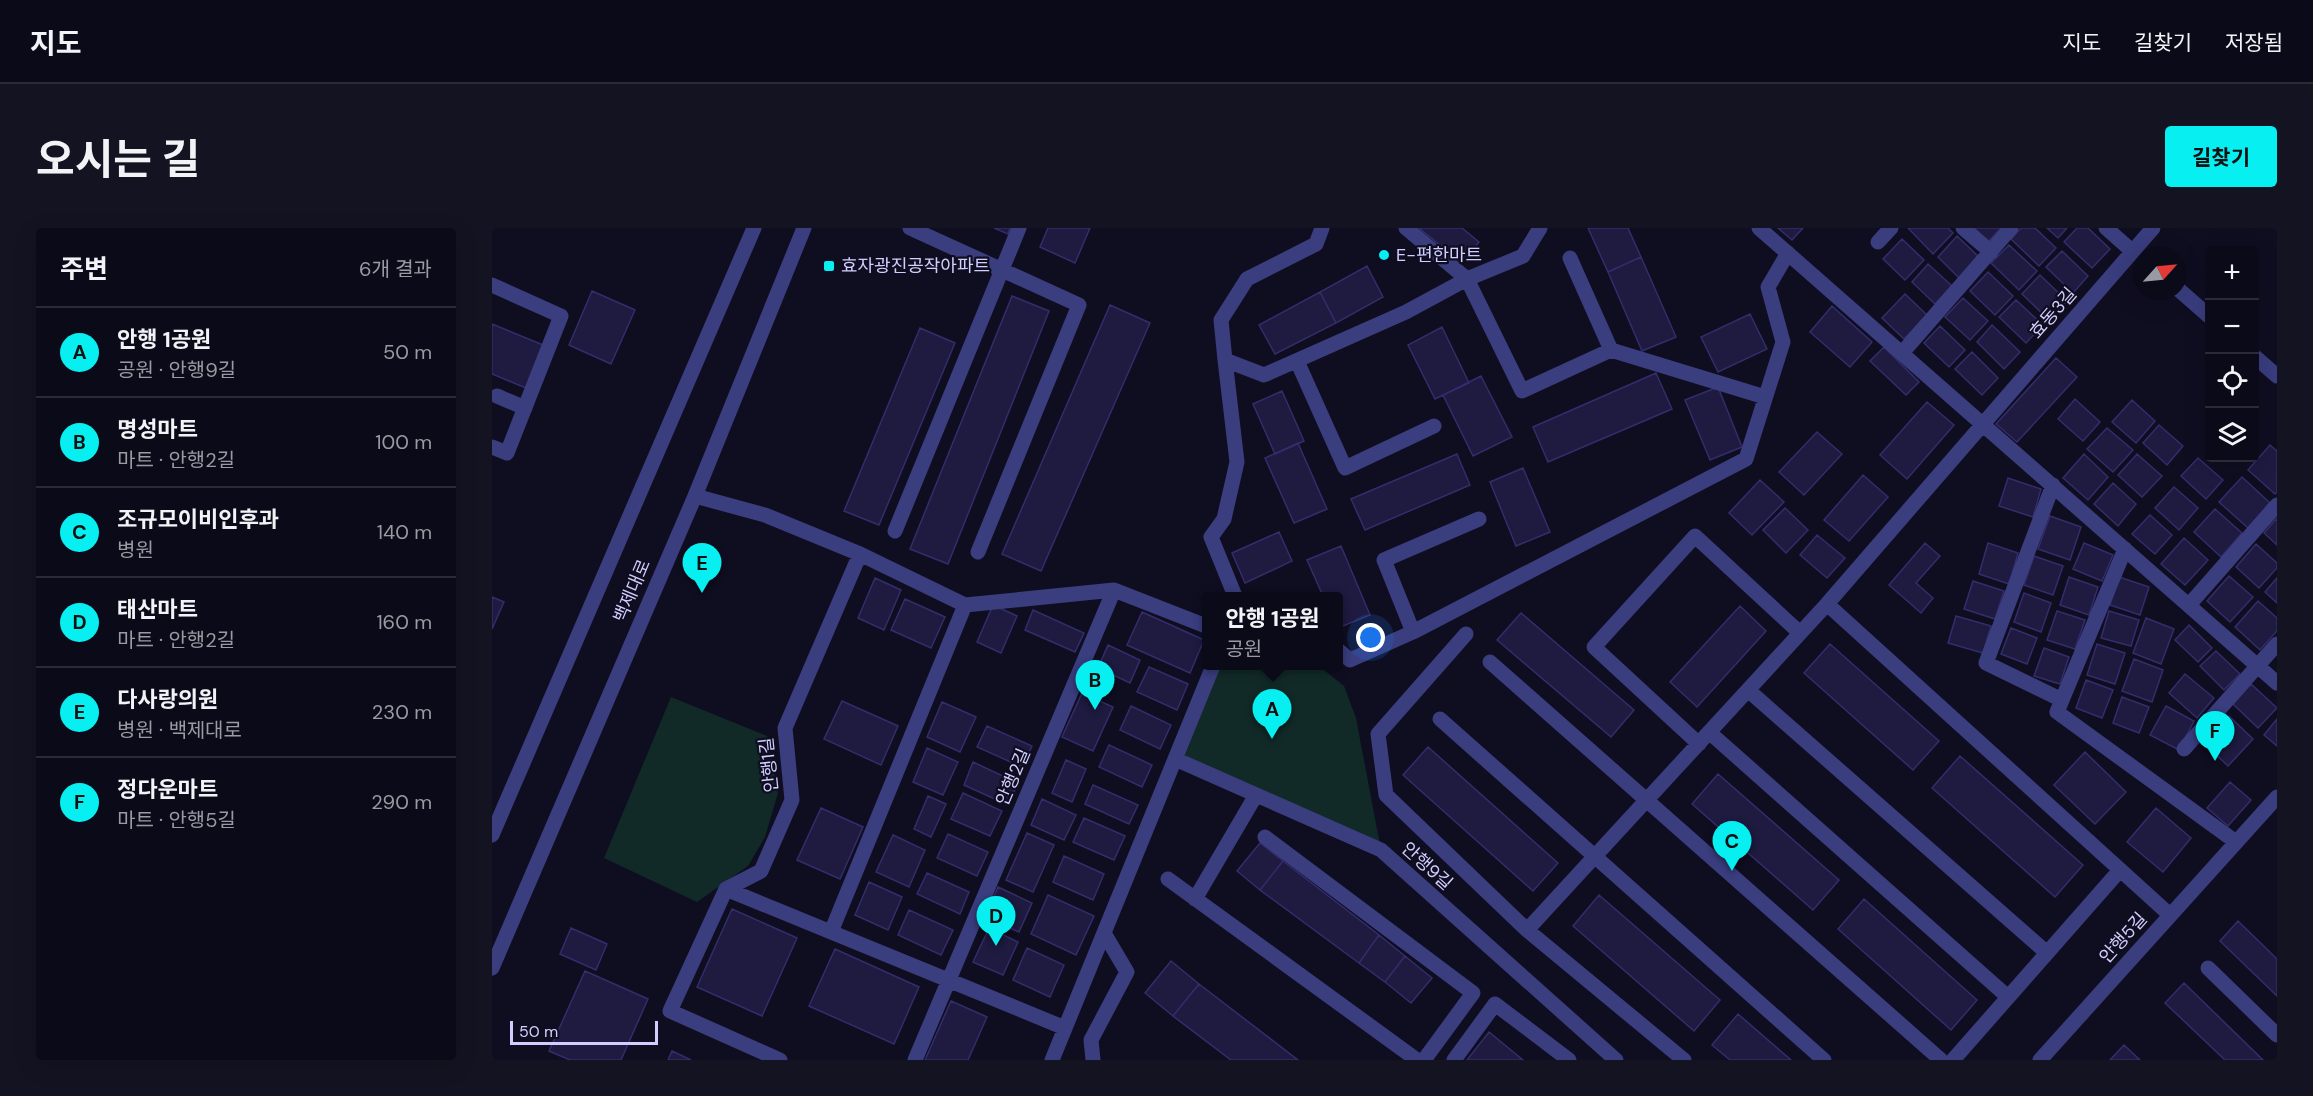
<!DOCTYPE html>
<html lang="ko">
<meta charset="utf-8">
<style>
body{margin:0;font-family:"DM Sans","Noto Sans KR",sans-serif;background:#141321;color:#f1f3f6}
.controls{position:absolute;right:18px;top:18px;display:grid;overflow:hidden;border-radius:6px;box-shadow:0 6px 24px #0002}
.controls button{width:54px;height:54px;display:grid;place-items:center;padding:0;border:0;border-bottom:2px solid #2b2b37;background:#0b0a18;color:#f1f3f6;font:30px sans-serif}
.compass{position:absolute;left:1641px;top:18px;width:54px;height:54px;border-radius:50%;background:#0b0a18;box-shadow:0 6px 24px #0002;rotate:63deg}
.scale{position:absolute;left:18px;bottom:15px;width:148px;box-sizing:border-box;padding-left:6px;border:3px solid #cfcefe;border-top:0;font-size:16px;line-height:21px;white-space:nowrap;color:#cfcefe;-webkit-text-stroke:4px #0f0d20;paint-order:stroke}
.you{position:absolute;left:879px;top:410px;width:21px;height:21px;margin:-15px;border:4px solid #fff;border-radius:50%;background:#1a73e8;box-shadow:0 0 0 9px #1a73e833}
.badge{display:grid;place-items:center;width:39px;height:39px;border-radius:50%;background:#07eff1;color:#111;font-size:20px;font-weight:700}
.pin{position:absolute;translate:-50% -50px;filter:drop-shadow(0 2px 3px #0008)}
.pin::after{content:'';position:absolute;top:32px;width:21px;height:18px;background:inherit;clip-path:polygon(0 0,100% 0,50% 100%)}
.popup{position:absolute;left:710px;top:364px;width:141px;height:78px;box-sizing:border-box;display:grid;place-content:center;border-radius:6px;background:#0b0a18;filter:drop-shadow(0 2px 4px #0005);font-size:20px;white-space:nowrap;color:#9a9aa2}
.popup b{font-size:22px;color:#f1f3f6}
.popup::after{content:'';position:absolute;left:50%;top:100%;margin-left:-12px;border:12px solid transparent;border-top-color:#0b0a18}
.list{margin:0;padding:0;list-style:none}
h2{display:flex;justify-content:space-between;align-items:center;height:78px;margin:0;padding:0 24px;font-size:26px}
h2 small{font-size:20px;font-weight:400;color:#9a9aa2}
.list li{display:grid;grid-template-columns:39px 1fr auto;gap:18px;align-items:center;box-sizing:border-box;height:90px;padding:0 24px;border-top:2px solid #2b2b37}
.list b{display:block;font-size:22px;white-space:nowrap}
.list p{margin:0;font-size:20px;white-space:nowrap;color:#9a9aa2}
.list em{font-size:20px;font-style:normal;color:#9a9aa2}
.icon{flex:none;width:33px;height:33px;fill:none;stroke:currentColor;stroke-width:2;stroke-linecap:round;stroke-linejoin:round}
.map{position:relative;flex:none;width:1785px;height:832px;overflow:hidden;border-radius:6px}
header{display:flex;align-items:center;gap:36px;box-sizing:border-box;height:84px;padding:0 30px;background:#0b0a18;border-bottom:2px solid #2b2b37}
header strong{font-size:28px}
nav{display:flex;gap:33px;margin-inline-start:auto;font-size:21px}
.intro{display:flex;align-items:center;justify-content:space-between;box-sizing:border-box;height:144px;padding:0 36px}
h1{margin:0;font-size:42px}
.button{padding:15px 27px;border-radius:6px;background:#07eff1;color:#111;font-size:21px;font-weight:700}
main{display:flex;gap:36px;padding:0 36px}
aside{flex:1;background:#0b0a18;border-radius:6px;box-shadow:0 6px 24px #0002}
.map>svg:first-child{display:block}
.green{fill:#112a27}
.building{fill:#1e1a40;stroke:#332d6c;stroke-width:1.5}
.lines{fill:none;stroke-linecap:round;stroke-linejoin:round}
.minor{stroke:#3a3d7e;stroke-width:15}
.poi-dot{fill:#07eff1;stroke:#0f0d20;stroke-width:2}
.labels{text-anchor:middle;stroke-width:4.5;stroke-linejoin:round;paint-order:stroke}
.poi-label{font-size:18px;fill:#cfcefe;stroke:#0f0d20;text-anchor:start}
.street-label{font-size:18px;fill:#cfcefe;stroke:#0f0d20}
</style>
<header>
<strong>지도</strong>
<nav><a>지도</a><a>길찾기</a><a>저장됨</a></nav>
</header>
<div class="intro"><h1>오시는 길</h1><a class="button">길찾기</a></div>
<main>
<aside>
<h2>주변<small>6개 결과</small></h2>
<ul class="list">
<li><span class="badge">A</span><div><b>안행 1공원</b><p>공원 · 안행9길</p></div><em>50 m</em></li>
<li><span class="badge">B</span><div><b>명성마트</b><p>마트 · 안행2길</p></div><em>100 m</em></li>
<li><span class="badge">C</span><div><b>조규모이비인후과</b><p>병원</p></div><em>140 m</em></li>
<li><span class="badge">D</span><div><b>태산마트</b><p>마트 · 안행2길</p></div><em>160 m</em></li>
<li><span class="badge">E</span><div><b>다사랑의원</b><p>병원 · 백제대로</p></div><em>230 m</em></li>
<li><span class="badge">F</span><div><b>정다운마트</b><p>마트 · 안행5길</p></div><em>290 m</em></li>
</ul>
</aside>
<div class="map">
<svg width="1785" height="832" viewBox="0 0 1785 832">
<rect width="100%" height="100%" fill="#0f0d20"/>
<path class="green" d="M 721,438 L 827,438 L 852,458 L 864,490 L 889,622 L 683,531 Z
M 179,469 L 275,508 L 286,565 L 273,609 L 256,638 L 205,674 L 112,630 Z"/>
<path class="building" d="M 502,0 L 518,0 L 516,6 Z
M 556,0 L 598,0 L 583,35 L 548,19 Z
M 927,0 L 970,0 L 987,14 L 970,35 Z
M 1096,0 L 1136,0 L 1149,29 L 1116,44 Z
M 1286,0 L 1311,0 L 1300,12 Z
M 1416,0 L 1456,0 L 1461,5 L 1441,26 Z
M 1482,0 L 1509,0 L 1496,14 Z
M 1529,0 L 1543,0 L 1564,20 L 1547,38 L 1519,11 Z
M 1555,0 L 1575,0 L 1566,10 Z
M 1585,0 L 1596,0 L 1618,21 L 1600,40 L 1572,14 Z
M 1465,8 L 1488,30 L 1468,51 L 1446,29 Z
M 1410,11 L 1432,32 L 1413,52 L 1391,31 Z
M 1517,17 L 1545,43 L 1527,62 L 1499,35 Z
M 1570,23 L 1596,48 L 1581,65 L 1554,39 Z
M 1149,29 L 1184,109 L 1150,123 L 1116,44 Z
M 1436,36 L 1460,58 L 1443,76 L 1420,54 Z
M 875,38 L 891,69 L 844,95 L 828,64 Z
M 1496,44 L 1521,68 L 1503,87 L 1478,63 Z
M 1548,47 L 1575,73 L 1557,92 L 1530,66 Z
M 100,63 L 143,82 L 119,136 L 77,117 Z
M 828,64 L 844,95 L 783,126 L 767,97 Z
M 1413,66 L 1435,87 L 1412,111 L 1390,90 Z
M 520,68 L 557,83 L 456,336 L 418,321 Z
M 1471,70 L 1496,93 L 1478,112 L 1453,89 Z
M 1524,72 L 1551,97 L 1534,115 L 1507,89 Z
M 618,77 L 658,95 L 549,343 L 510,326 Z
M 1340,78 L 1380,114 L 1358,139 L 1318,104 Z
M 1258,86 L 1275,121 L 1226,144 L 1209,109 Z
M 0,96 L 51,117 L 34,160 L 0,146 Z
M 1500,97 L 1528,124 L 1512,141 L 1485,114 Z
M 1448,98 L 1473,122 L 1457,139 L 1432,115 Z
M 950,99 L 977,155 L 943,171 L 916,117 Z
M 428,100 L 463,115 L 387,297 L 352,283 Z
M 1392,119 L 1427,154 L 1414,167 L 1378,133 Z
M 1480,124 L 1506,150 L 1490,167 L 1463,141 Z
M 1564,130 L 1585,149 L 1525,214 L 1504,196 Z
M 1164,145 L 1180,181 L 1056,234 L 1041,199 Z
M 989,148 L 1020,209 L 981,228 L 951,167 Z
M 1226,159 L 1250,219 L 1218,232 L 1193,172 Z
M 790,163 L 812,213 L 783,226 L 761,176 Z
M 1583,171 L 1608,194 L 1591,213 L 1566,191 Z
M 1640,172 L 1663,193 L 1644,215 L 1620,194 Z
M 1435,174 L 1462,197 L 1415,251 L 1388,227 Z
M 1667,197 L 1691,218 L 1675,237 L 1651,215 Z
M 1615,200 L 1641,222 L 1621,244 L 1595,221 Z
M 1325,204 L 1350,226 L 1312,267 L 1287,244 Z
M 806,215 L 835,281 L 802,295 L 773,230 Z
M 1778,217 L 1785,223 L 1785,264 L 1783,266 L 1756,242 Z
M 965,226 L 978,257 L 873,302 L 859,271 Z
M 1592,226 L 1616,249 L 1596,272 L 1571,250 Z
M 1645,226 L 1670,248 L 1650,269 L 1626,247 Z
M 1706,230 L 1731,252 L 1714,271 L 1689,248 Z
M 1031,240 L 1058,304 L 1024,318 L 998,254 Z
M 1371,247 L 1396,269 L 1357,313 L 1332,292 Z
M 1750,249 L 1778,275 L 1756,300 L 1727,274 Z
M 1516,250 L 1549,261 L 1541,289 L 1507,278 Z
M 1268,252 L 1292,274 L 1260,307 L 1237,285 Z
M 1621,255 L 1644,276 L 1626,298 L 1602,276 Z
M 1682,259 L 1706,280 L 1687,302 L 1663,280 Z
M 1293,280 L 1316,302 L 1294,325 L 1271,302 Z
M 1723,281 L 1750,305 L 1729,329 L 1702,304 Z
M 1658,287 L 1680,307 L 1663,326 L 1640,306 Z
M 1558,288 L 1589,299 L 1578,332 L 1546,321 Z
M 1785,290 L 1785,317 L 1772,305 Z
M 787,304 L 800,333 L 753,355 L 740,325 Z
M 1325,307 L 1353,330 L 1335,350 L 1308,327 Z
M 1692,310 L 1716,332 L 1693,357 L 1669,336 Z
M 1433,315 L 1448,328 L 1424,355 L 1441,370 L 1429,385 L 1397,357 Z
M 1496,315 L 1526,325 L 1517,356 L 1487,346 Z
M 1592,315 L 1621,327 L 1610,353 L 1581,341 Z
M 1764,316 L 1785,335 L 1785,340 L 1767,360 L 1744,339 Z
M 849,318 L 878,387 L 846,400 L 846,368 L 831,368 L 815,332 Z
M 1542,328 L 1571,338 L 1561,367 L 1532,357 Z
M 1737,348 L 1761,369 L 1738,394 L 1715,373 Z
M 1577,349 L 1606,359 L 1597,387 L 1568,377 Z
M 1627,349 L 1657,359 L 1648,387 L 1618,377 Z
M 383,350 L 409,362 L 392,402 L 366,390 Z
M 1785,350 L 1785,375 L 1773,364 Z
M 1481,353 L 1512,363 L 1503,391 L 1472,381 Z
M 1532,365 L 1559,375 L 1549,404 L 1522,394 Z
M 0,369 L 12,374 L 0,401 Z
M 413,371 L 453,389 L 439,420 L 399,402 Z
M 1766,373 L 1785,390 L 1785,403 L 1768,422 L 1743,399 Z
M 501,377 L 525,388 L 509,425 L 485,414 Z
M 1248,378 L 1274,403 L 1205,479 L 1178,454 Z
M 541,382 L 592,405 L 583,424 L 533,402 Z
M 1565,383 L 1593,392 L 1583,421 L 1555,412 Z
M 1617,383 L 1647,392 L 1639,418 L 1609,410 Z
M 650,384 L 712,412 L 698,445 L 635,417 Z
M 1029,385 L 1142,482 L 1119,509 L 1005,412 Z
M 1464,388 L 1499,398 L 1491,425 L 1456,415 Z
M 1654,390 L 1682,401 L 1669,436 L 1641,425 Z
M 1697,397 L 1720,420 L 1706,434 L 1683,412 Z
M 1519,400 L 1545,410 L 1535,436 L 1509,426 Z
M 1338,416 L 1447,513 L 1421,542 L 1312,445 Z
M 1605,416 L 1633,425 L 1623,456 L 1595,447 Z
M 616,417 L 648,432 L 638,455 L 606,440 Z
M 1552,420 L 1577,429 L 1568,456 L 1542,448 Z
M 1724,423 L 1748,446 L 1732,462 L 1708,438 Z
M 1642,431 L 1671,442 L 1660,474 L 1630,463 Z
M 657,439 L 696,456 L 685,482 L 645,464 Z
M 1693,446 L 1722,470 L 1705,490 L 1677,465 Z
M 1594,452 L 1621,462 L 1610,490 L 1584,480 Z
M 1759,456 L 1785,480 L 1766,500 L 1741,476 Z
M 590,465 L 621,479 L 601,523 L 570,509 Z
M 1630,469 L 1657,479 L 1647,505 L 1621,495 Z
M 350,473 L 406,498 L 389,537 L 332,511 Z
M 450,474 L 484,489 L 468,524 L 435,509 Z
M 639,478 L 679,497 L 668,521 L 628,502 Z
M 1674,478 L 1702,493 L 1687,522 L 1658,507 Z
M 1737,488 L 1761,511 L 1736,538 L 1712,515 Z
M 1785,491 L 1785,518 L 1772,507 Z
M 495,498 L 540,518 L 530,539 L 485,519 Z
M 617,517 L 660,537 L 650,559 L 607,539 Z
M 936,519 L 1066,635 L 1041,663 L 911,547 Z
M 435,520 L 466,534 L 451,567 L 421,554 Z
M 1593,524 L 1634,564 L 1603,596 L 1562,557 Z
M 1468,528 L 1591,637 L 1563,669 L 1440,560 Z
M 574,532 L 594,541 L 580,574 L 560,565 Z
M 481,534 L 526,555 L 516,577 L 472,557 Z
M 1226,546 L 1347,652 L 1321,682 L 1200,576 Z
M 1738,554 L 1759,572 L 1736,598 L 1715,580 Z
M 601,557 L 646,577 L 637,596 L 593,576 Z
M 471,565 L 510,583 L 498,608 L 459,591 Z
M 436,568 L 454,576 L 439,609 L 422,601 Z
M 550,571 L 584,587 L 572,612 L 539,597 Z
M 329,580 L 371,599 L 348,651 L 305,632 Z
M 1664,580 L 1699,610 L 1671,644 L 1635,614 Z
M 592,590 L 633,608 L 622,632 L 581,614 Z
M 535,605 L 562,617 L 541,664 L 514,652 Z
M 456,606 L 496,624 L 485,648 L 445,630 Z
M 401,607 L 433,622 L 417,659 L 384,644 Z
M 768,615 L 791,633 L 768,662 L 745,643 Z
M 572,628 L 612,646 L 601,672 L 561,654 Z
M 791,633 L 887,707 L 867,735 L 768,662 Z
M 435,645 L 477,664 L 468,686 L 425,666 Z
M 377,654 L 410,669 L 396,702 L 363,687 Z
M 506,659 L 540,675 L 527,704 L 493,689 Z
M 556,667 L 602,688 L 584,727 L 539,706 Z
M 1107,667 L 1228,772 L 1202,803 L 1081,698 Z
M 1372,671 L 1485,772 L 1459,802 L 1346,701 Z
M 240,681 L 305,710 L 270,788 L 205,759 Z
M 417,682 L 461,702 L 449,727 L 406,707 Z
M 1746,693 L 1785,731 L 1785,768 L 1728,713 Z
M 79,700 L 115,716 L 104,742 L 68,726 Z
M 497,700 L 526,714 L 511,747 L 481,734 Z
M 887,707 L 913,728 L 893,754 L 867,735 Z
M 535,720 L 572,737 L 558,769 L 521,752 Z
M 343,721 L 427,759 L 402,816 L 317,778 Z
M 913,728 L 940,750 L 919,775 L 893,754 Z
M 679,733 L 707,756 L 681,788 L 653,765 Z
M 93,743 L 156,771 L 129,832 L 78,832 L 57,823 Z
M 1692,755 L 1771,832 L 1733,832 L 1673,775 Z
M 707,756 L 806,832 L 739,832 L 681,788 Z
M 459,773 L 495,789 L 476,832 L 433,832 Z
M 1246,786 L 1299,832 L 1238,832 L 1220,817 Z
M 997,804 L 1031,832 L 975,832 Z
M 1632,817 L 1648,832 L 1618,832 Z
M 180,823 L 199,832 L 176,832 Z"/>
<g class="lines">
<path class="minor" d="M 418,0 L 587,77 L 486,324
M 914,0 L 975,51 L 1030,163 L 1119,122 L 1273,169
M 1267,0 L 1785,455
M 1471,0 L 1499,24
M 1614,0 L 1640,23
M 1386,14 L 1399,0
M 1078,30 L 1119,122
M 0,57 L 69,88 L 15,225 L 0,219
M 1686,61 L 1718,89
M 1410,125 L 1519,0
M 1762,128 L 1785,148
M 733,132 L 729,92 L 755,51 L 824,16 L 830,0
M 805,133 L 853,240 L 942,198
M 5,168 L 33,180
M 1561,257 L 1494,435 L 1570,472
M 203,268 L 273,287 L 368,326 L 473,377 L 622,362 L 714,398
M 403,303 L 527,0
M 1633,321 L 1565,484 L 1744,614
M 743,368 L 719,309 L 732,291 L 745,234 L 733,132 L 772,147 L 914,84 L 975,51 L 1031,28 L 1048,0
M 1335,376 L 1678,687
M 1697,377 L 1785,277
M 921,404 L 892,332 L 987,291
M 974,406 L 886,506 L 894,567 L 1035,702 L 1192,832
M 846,422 L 858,432 L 921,404 L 1254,231 L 1291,114 L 1276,59 L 1296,25
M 998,434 L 1449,832
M 1256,462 L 1555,725
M 948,491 L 1332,832
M 1217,504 L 1516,769
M 1207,516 L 1102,419 L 1203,308 L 1308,405
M 1692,521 L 1785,416
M 683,531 L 889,622 L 1124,832
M 0,607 L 262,0
M 773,609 L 981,765 L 932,832
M 676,651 L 925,832
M 234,661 L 573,800
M 703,671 L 764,567
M 1035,702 L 1335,376 L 1661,0
M 339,704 L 473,377
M 0,740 L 203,268 L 312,0
M 1716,740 L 1785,807
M 288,832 L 178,783 L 234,661 L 269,643 L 300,572 L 293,500 L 368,326
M 423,832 L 622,362
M 560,832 L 721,438
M 601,832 L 599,812 L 635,744 L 612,705
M 962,832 L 1003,776 L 1077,832
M 1461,832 L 1628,642
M 1548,832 L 1785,569"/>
</g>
<g class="poi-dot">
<circle cx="892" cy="27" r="6"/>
<rect x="331" y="32" width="12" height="12" rx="3"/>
</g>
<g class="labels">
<g class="poi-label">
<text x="904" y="33">E-편한마트</text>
<text x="349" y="44">효자광진공작아파트</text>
</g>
<g class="street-label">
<text transform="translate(1561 85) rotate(-49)" y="6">효동3길</text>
<text transform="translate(140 363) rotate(-67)" y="6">백제대로</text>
<text transform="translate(277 537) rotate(-96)" y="6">안행1길</text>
<text transform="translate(521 549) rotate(-67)" y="6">안행2길</text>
<text transform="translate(935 638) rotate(42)" y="6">안행9길</text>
<text transform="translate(1631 710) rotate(-48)" y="6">안행5길</text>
</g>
</g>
</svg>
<div class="controls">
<button>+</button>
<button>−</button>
<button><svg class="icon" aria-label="locate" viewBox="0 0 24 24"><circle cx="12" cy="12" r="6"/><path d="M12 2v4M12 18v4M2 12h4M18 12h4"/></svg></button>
<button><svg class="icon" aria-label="layers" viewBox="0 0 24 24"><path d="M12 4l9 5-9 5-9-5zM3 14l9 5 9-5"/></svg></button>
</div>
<svg class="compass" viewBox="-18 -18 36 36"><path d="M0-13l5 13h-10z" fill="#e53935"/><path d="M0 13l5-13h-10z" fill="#9a9aa2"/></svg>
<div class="scale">50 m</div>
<div class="you"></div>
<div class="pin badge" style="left:780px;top:511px">A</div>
<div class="popup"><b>안행 1공원</b>공원</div>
<div class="pin badge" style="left:603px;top:482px">B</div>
<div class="pin badge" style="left:1240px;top:643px">C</div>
<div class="pin badge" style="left:504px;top:718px">D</div>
<div class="pin badge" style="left:210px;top:365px">E</div>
<div class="pin badge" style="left:1723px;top:533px">F</div>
</div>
</main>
